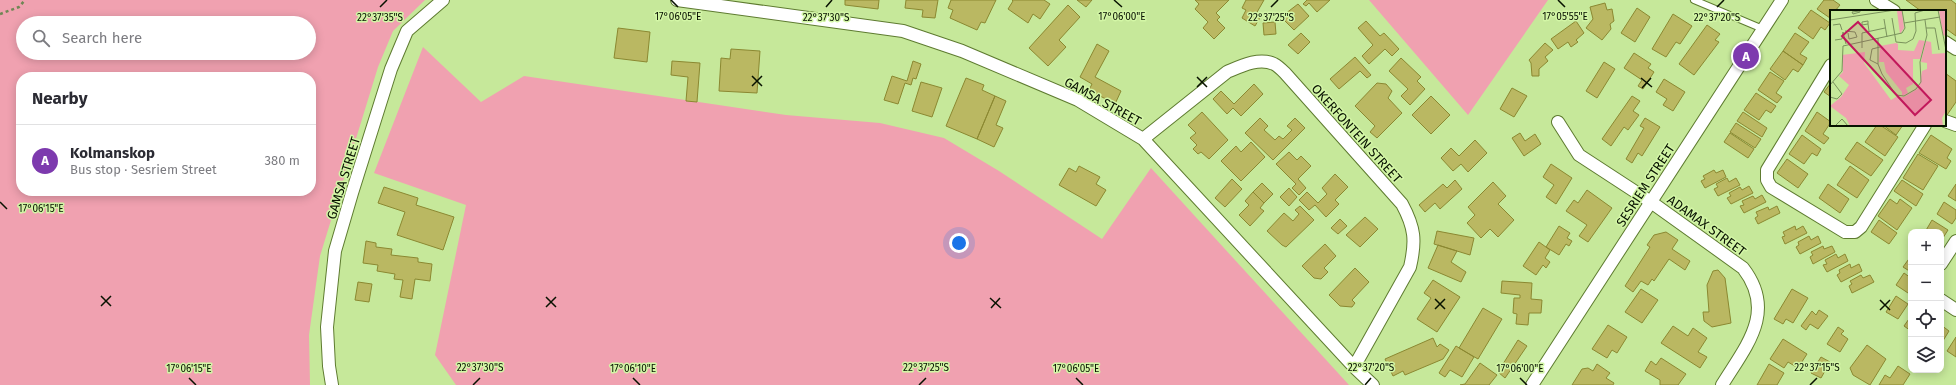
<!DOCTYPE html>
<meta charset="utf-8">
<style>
body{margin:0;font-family:"Fira Sans",sans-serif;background:#f2f2f3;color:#2b2b33}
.controls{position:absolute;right:12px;bottom:12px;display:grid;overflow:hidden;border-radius:8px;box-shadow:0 2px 10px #0003}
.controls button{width:36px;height:36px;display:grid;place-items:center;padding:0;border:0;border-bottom:1px solid #e1e1e2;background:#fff;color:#2b2b33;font:20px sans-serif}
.you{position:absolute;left:959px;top:243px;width:14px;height:14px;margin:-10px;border:3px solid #fff;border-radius:50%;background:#1a73e8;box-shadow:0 0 0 6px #1a73e833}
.badge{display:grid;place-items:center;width:26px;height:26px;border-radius:50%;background:#7d3aae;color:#fff;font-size:13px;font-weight:700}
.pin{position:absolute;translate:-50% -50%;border:2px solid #fff;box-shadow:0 1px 4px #0006}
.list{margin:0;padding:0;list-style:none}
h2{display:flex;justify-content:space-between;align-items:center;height:52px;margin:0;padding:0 16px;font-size:17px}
h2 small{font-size:13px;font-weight:400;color:#7c7c81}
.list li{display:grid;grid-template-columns:26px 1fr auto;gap:12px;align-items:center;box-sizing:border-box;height:72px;padding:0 16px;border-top:1px solid #e1e1e2}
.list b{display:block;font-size:15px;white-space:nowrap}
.list p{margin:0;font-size:13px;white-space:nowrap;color:#7c7c81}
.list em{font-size:13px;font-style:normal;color:#7c7c81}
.icon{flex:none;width:22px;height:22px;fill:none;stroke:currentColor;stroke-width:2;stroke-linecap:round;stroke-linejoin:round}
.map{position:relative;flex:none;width:1956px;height:385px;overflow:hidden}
.search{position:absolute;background:#fff;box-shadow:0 2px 10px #0003;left:16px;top:16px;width:300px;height:44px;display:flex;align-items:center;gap:10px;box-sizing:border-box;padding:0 14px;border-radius:22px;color:#7c7c81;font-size:15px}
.panel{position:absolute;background:#fff;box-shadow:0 2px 10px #0003;left:16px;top:72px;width:300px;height:124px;border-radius:16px}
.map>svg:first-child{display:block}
.green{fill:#f0a1b0;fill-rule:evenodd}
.building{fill:#bab862;stroke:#8b8831}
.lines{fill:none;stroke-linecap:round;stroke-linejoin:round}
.lane-casing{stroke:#5e7b30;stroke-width:8}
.street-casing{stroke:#5e7b30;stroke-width:14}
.path{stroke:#6f8654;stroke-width:2.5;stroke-dasharray:3 3;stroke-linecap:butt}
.lane{stroke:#fff;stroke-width:6}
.street{stroke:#fff;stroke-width:12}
.ticks{fill:none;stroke:#081200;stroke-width:1.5}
.labels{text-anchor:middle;stroke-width:3;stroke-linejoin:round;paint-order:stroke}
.street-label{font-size:13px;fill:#081200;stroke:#d3f6a6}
.inset-road{fill:none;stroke:#7a925c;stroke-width:1}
.view{fill:#c2185b;fill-opacity:0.15;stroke:#c2185b;stroke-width:2}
.inset-edge{fill:none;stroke:#081200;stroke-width:2}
.ticks-label{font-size:10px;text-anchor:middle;fill:#081200;stroke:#d3f6a6;stroke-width:3;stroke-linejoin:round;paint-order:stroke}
</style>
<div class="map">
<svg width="1956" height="385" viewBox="0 0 1956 385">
<rect width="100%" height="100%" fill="#c6e89a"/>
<path class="green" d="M 0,0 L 425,0 L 393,31 L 378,67 L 320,256 L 309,335 L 310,385 L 0,385 ZM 23,23 L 309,23 L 309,53 L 23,53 ZM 21,77 L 311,77 L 311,191 L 21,191 Z
M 1369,0 L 1548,0 L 1468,115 Z
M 423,47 L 481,102 L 524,76 L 786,115 L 880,123 L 944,138 L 999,171 L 1102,239 L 1151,168 L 1349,385 L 456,385 L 435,355 L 466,205 L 374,173 Z"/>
<path class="building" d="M 845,0 L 879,0 L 878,9 L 845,5 Z
M 906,0 L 938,0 L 935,18 L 922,17 L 923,10 L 905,8 Z
M 951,0 L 996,0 L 985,23 L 981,22 L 977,30 L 950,18 L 953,10 L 948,8 Z
M 1012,0 L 1044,0 L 1050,4 L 1040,19 L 1033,14 L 1028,23 L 1008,9 L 1013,1 Z
M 1077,0 L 1092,0 L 1086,7 Z
M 1195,0 L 1229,0 L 1216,13 L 1220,17 L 1217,20 L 1225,28 L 1214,39 L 1203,28 L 1208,22 L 1195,9 L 1199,4 Z
M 1246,0 L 1264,0 L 1256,14 L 1261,16 L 1255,26 L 1242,18 L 1246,10 L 1242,8 Z
M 1307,0 L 1330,0 L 1317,12 L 1309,3 L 1306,6 L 1303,4 Z
M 1824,0 L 1833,0 L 1840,5 L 1835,11 L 1831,11 L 1830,18 L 1817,9 Z
M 1906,0 L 1951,0 L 1956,4 L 1956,36 L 1945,28 L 1945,11 L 1921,11 Z
M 1605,3 L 1607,10 L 1612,9 L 1614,21 L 1610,24 L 1611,29 L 1602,40 L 1586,28 L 1593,19 L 1590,7 Z
M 1298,4 L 1309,16 L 1294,30 L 1284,20 L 1285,14 Z
M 1068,5 L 1080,17 L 1059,40 L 1066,47 L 1048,66 L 1029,48 Z
M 1637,8 L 1650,17 L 1635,42 L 1621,33 Z
M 1811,10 L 1830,23 L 1825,30 L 1821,27 L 1813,39 L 1798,28 Z
M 1673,14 L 1692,26 L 1680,44 L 1676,42 L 1666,57 L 1652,49 Z
M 1366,21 L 1380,36 L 1384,33 L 1399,49 L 1392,56 L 1385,49 L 1369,64 L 1362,56 L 1373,45 L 1358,28 Z
M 1576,21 L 1584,33 L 1576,40 L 1578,42 L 1571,47 L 1568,42 L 1558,49 L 1551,39 Z
M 1275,22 L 1276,34 L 1264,35 L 1263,23 Z
M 1707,25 L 1720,34 L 1715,40 L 1719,42 L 1694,75 L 1679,64 Z
M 618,28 L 650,32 L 647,62 L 614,58 Z
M 1301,33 L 1310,42 L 1298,54 L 1288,45 Z
M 1795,33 L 1809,42 L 1800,54 L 1807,58 L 1803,65 L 1783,51 Z
M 1545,43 L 1553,50 L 1545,57 L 1548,61 L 1539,69 L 1539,76 L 1532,76 L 1531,63 L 1529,60 Z
M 1097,44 L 1109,51 L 1095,77 L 1121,91 L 1115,104 L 1089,90 L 1092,84 L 1080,77 Z
M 731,49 L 760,51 L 757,93 L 719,91 L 721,58 L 730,59 Z
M 1783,51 L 1803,65 L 1798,72 L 1793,69 L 1785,80 L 1770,69 Z
M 1634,53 L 1651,64 L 1648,68 L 1654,72 L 1643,89 L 1638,86 L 1642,80 L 1624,68 Z
M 1355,57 L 1371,75 L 1367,78 L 1360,71 L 1339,89 L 1330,79 Z
M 1401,58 L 1421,77 L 1417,81 L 1425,89 L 1410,105 L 1401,96 L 1408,89 L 1389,71 Z
M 672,61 L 700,63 L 697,102 L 686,101 L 688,77 L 671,75 Z
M 913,61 L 921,64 L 916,79 L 913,78 L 911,85 L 905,83 L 898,104 L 884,100 L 892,76 L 907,81 Z
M 1604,62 L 1615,69 L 1597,98 L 1586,91 Z
M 1770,72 L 1784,81 L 1776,93 L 1782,97 L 1777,103 L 1758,90 Z
M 1945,73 L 1956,81 L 1956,102 L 1947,115 L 1945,114 Z
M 966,78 L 984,85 L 982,90 L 995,96 L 977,139 L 946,126 Z
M 1664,79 L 1685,92 L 1673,111 L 1663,105 L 1667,99 L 1656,92 Z
M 921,82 L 942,88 L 932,117 L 912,111 Z
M 1377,83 L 1386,84 L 1392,91 L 1388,98 L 1402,113 L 1377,138 L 1370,132 L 1375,126 L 1355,106 Z
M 1831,83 L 1831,97 L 1824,92 Z
M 1254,84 L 1263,94 L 1241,116 L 1233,108 L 1227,114 L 1213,99 L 1221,91 L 1234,104 Z
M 1512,88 L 1527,96 L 1514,117 L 1500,109 Z
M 1756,93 L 1776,106 L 1771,113 L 1766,110 L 1759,120 L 1744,110 Z
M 995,96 L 1006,101 L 996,125 L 1003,128 L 994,147 L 977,139 Z
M 1431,96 L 1450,115 L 1431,134 L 1412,115 Z
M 1632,96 L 1640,101 L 1633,111 L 1639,115 L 1628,130 L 1624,127 L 1611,146 L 1602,139 Z
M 1202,112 L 1228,140 L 1209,159 L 1201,152 L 1198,154 L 1193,149 L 1197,145 L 1190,138 L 1196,133 L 1188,125 Z
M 1743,112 L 1767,128 L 1762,137 L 1737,121 Z
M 1817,112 L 1831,122 L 1823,134 L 1829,138 L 1824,144 L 1805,131 Z
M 1260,118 L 1268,126 L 1264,130 L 1275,140 L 1279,136 L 1283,139 L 1292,130 L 1287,126 L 1295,118 L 1305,128 L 1273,160 L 1245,133 Z
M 1645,118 L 1660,127 L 1642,156 L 1638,153 L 1632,163 L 1626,159 L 1644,128 L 1640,126 Z
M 1736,123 L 1761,139 L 1755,148 L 1730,132 Z
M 1877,125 L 1880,125 L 1898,137 L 1885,156 L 1865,142 Z
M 1883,125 L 1903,125 L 1896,135 Z
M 1520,133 L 1525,141 L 1535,134 L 1541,144 L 1524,156 L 1512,138 Z
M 1730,133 L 1754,149 L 1748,158 L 1724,142 Z
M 1802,135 L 1821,149 L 1817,156 L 1812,153 L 1804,164 L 1789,154 Z
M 1931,135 L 1952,149 L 1947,158 L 1951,161 L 1946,169 L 1919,153 Z
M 1475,140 L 1487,153 L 1468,172 L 1461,164 L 1453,171 L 1441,158 L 1451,148 L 1459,156 Z
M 1251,142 L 1265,157 L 1241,181 L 1221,161 L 1236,146 L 1241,152 Z
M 1857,142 L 1883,160 L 1871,176 L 1845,159 Z
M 1289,152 L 1297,160 L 1301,156 L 1311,166 L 1298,179 L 1306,188 L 1299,195 L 1292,188 L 1296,184 L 1276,164 Z
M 1918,154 L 1938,166 L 1923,190 L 1903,178 Z
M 1787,159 L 1808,174 L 1798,188 L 1777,173 Z
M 1551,164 L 1572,178 L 1556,204 L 1546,197 L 1554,185 L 1543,177 Z
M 1079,166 L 1100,177 L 1096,184 L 1106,190 L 1096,206 L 1059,185 L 1069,168 L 1076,172 Z
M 1850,166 L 1869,180 L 1857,198 L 1837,185 Z
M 1714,170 L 1716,173 L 1723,170 L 1726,177 L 1705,188 L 1701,181 L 1705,179 L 1703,176 Z
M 1335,174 L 1348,187 L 1335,200 L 1339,204 L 1326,217 L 1315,205 L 1309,210 L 1299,200 L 1307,192 L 1318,203 L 1327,194 L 1322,188 Z
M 1727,178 L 1729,182 L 1736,178 L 1740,185 L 1718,196 L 1714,189 L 1718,187 L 1716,184 Z
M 1232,179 L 1242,189 L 1225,207 L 1215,198 Z
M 1455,180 L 1462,189 L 1440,209 L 1435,203 L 1425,212 L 1419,205 L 1443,184 L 1447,188 Z
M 1902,180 L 1923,194 L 1916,206 L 1894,191 Z
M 1493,182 L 1506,196 L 1498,204 L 1514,220 L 1498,237 L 1490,229 L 1481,238 L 1467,223 L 1475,215 L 1468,207 Z
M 1262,183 L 1273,194 L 1264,203 L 1253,192 Z
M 1828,184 L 1849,199 L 1840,213 L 1819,198 Z
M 1956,184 L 1956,201 L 1948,196 Z
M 1749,186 L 1753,193 L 1731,204 L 1727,198 L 1731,196 L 1729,193 L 1740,187 L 1742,190 Z
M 384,187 L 418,198 L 416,205 L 454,217 L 443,250 L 397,235 L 405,212 L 378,203 Z
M 1289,188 L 1297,197 L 1289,206 L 1280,197 Z
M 1587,190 L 1612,208 L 1588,242 L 1579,236 L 1587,225 L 1566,211 L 1574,200 L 1578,203 Z
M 1253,192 L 1264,203 L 1260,208 L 1264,211 L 1250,226 L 1239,215 L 1249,205 L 1245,201 Z
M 1762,195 L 1766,202 L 1744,213 L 1740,206 L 1744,205 L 1742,201 L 1753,196 L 1755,199 Z
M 1890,199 L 1897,204 L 1900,199 L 1912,208 L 1897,230 L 1878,216 Z
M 1944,202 L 1956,210 L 1956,218 L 1952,224 L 1937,214 Z
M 1300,206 L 1314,220 L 1286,247 L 1282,245 L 1267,231 L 1284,213 L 1293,221 L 1299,214 L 1295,210 Z
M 1777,206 L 1780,213 L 1758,224 L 1755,218 L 1758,216 L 1756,212 L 1768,207 L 1769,210 Z
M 1365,217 L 1378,229 L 1360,247 L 1346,235 Z
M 1340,219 L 1347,226 L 1338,234 L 1331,228 Z
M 1879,220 L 1897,233 L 1889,244 L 1871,232 Z
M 1932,220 L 1948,230 L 1941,241 L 1941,232 L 1925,232 Z
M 1559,226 L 1570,233 L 1567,238 L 1572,241 L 1569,246 L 1566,244 L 1559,255 L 1546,247 Z
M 1795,226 L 1796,230 L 1803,226 L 1807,233 L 1785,244 L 1782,237 L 1785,236 L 1783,232 Z
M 1437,231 L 1474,238 L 1470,255 L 1434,244 Z
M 1666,232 L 1678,240 L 1672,249 L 1690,261 L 1685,270 L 1669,259 L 1654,281 L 1652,279 L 1648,285 L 1641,281 L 1633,292 L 1625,286 L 1650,247 L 1647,245 L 1654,235 Z
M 1809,236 L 1811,240 L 1818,236 L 1821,243 L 1800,254 L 1796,247 L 1799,245 L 1798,242 Z
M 366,241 L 376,243 L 376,247 L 392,249 L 391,255 L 418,258 L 418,262 L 432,264 L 430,281 L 415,279 L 412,299 L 400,297 L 403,280 L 394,279 L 395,274 L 377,271 L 378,265 L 363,263 Z
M 1539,242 L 1550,250 L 1545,258 L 1550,262 L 1546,268 L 1543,265 L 1536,275 L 1523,266 Z
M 1325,244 L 1336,256 L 1324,268 L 1328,272 L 1321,279 L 1314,278 L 1302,266 Z
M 1438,245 L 1457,251 L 1451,262 L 1466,272 L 1461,282 L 1428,268 Z
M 1823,246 L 1824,249 L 1832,246 L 1835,252 L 1813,264 L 1810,257 L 1813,255 L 1811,252 Z
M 1836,254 L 1838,258 L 1845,254 L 1848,261 L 1827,272 L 1823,265 L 1827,264 L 1825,260 Z
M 1911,256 L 1911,272 L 1903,267 Z
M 1850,264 L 1851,268 L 1859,264 L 1862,271 L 1841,282 L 1837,275 L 1840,273 L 1839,270 Z
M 1355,268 L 1369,282 L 1352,300 L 1355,303 L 1352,307 L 1340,306 L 1329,295 Z
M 1718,270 L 1725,278 L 1731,323 L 1712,327 L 1704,321 L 1703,312 L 1709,312 L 1707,285 L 1713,271 Z
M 1904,273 L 1911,278 L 1911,295 L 1896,285 Z
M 1861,275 L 1863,278 L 1870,275 L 1874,282 L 1852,293 L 1849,286 L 1852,284 L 1850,281 Z
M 1433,280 L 1460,297 L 1437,332 L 1417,319 L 1431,298 L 1424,293 Z
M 1502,281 L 1532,283 L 1531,299 L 1542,300 L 1541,313 L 1529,313 L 1528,325 L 1516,324 L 1517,314 L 1513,313 L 1514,298 L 1520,298 L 1520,295 L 1501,293 Z
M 358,282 L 372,284 L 369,302 L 355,300 Z
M 1641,289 L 1658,300 L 1642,323 L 1625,312 Z
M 1792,289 L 1808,298 L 1793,323 L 1786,319 L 1783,324 L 1774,319 Z
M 1896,296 L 1908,304 L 1898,319 L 1886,312 Z
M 1483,308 L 1502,319 L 1478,359 L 1459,348 Z
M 1819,310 L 1828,316 L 1818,329 L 1810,324 L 1806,330 L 1801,326 L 1812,311 L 1816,315 Z
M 1911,316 L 1911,331 L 1904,326 Z
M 1608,325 L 1627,337 L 1617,353 L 1612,350 L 1607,358 L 1592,349 Z
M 1941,325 L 1949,331 L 1941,344 Z
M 1673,326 L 1688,336 L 1693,328 L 1707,338 L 1698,352 L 1707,357 L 1700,368 L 1661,343 Z
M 1838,327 L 1844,331 L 1841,334 L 1848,339 L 1840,352 L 1827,344 Z
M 1956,337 L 1956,357 L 1947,351 Z
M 1433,338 L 1437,347 L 1440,344 L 1449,350 L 1443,359 L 1405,375 L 1403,371 L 1393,376 L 1385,359 Z
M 1783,339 L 1807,354 L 1798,368 L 1788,362 L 1784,368 L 1770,359 Z
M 1518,340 L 1527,346 L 1505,378 L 1498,372 Z
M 1867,345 L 1886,359 L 1870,385 L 1853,375 L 1850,368 Z
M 1456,346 L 1474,357 L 1462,377 L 1450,370 L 1445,377 L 1439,373 Z
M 1821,357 L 1830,362 L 1821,378 L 1811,373 Z
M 1661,358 L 1686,374 L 1678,385 L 1660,385 L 1660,380 L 1645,371 L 1651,361 L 1656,365 Z
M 1480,363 L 1497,375 L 1489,385 L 1460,385 L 1465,384 Z
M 1597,364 L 1610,373 L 1606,378 L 1614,383 L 1613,385 L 1572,385 L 1582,369 L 1588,368 L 1593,371 Z
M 1769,364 L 1784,373 L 1777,385 L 1757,385 Z
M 1898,366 L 1910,374 L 1903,385 L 1879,385 L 1885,375 L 1890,378 Z"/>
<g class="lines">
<defs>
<path id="lane" d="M 1694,0 L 1763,29"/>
<path id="street" d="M 677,0 L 903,31 L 962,51 L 1078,100 L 1143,139 L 1354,367 L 1373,385
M 1876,0 L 1894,11
M 1945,42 L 1956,49
M 1831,65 L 1767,170 L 1767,180 L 1771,187 L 1845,232 L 1855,232 L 1861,227 L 1925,125
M 1945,121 L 1956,125
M 1558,122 L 1579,155 L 1651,202 L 1743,268 C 1777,312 1746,346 1722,385
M 1143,139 L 1227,72 C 1241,66 1259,57 1274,64 C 1278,66 1282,70 1285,73 L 1402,204 C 1415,228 1416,241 1410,267 L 1354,367
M 1941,264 L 1956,241
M 1941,300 L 1956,310
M 332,385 L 329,366 L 327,327 L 335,251 L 352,193 L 391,69 L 407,31 L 443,0
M 1532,385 L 1782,0"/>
</defs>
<use href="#lane" class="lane-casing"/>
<use href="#street" class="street-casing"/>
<path class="path" d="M 0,14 L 19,7 L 25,0"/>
<use href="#lane" class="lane"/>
<use href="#street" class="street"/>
</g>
<path class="ticks" d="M 671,0 L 678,7M 1114,0 L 1122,7M 1558,0 L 1565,7M 380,7 L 387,0M 826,7 L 832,0M 1271,7 L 1278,0M 1717,7 L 1724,0M 752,76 L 762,86M 1197,77 L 1207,87M 1641,78 L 1652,87M 752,86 L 762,76M 1197,87 L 1207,77M 1642,88 L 1651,78M 0,202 L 7,209M 101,296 L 111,306M 546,297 L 556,307M 990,298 L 1001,308M 1435,299 L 1445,309M 1880,300 L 1890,310M 101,306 L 111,296M 546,307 L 556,297M 991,308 L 1000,298M 1435,309 L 1445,299M 1880,310 L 1890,300M 189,378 L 196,385M 633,378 L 640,385M 1076,378 L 1083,385M 1520,378 L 1527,385M 473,385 L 480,378M 919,385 L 926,378M 1365,385 L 1371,378M 1810,385 L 1817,378"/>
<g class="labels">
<g class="street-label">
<text transform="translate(1103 101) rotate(29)" y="5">GAMSA STREET</text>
<text transform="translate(1357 133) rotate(48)" y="5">OKERFONTEIN STREET</text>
<text transform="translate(343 178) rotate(-73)" y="5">GAMSA STREET</text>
<text transform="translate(1645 185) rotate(-57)" y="5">SESRIEM STREET</text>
<text transform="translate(1707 225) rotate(36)" y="5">ADAMAX STREET</text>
</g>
</g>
<g transform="translate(1830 10)">
<rect width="116" height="116" fill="#c6e89a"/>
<path d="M 109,0 L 116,0 L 116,26 L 113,25 ZM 67,1 L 72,1 L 74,18 L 70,24 ZM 89,30 L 95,31 L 90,49 L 83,49 L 83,74 L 76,78 L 78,83 L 72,86 L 72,82 L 56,62 L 54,52 L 49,52 L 50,36 L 66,33 L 68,34 L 68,40 L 84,41 ZM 96,31 L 101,32 L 102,44 L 116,43 L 116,101 L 112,108 L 113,116 L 20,116 L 16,108 L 0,96 L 11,87 L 19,75 L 9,66 L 13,62 L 12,45 L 35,42 L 34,53 L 61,90 L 66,87 L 74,87 L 89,78 L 92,61 L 97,59 L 97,53 L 91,52 Z" fill="#f0a1b0"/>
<path class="inset-road" d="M 108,0 L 116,40M 30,1 L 30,2 L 23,4 L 22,2 ZM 62,8 L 66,32 L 76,33 L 83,29 L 86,21 L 85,3 L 95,0M 54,9 L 57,27M 0,10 L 65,0M 74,13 L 110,7M 38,14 L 32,15 L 32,12 L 38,11 L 38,14 L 39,21M 3,15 L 10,14 L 12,20M 96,18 L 105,18 L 109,40M 15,21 L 25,22 L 27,27 L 19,29 L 18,23M 13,22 L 16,34M 48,28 L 48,54 L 52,64 L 66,85 L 74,86 L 86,79 L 91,72 L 90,52 L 97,25 L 95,10M 5,30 L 12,29 L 13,22M 32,38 L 32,23 L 55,18M 48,54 L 40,50 L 42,39 L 50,37M 0,75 L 12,61 L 13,36 L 72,23 L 75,18 L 72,0M 0,87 L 7,89 L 12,84 L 3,72M 5,116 L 12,109 L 18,116"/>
<path class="view" d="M 28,12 L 101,90 L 85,105 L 12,26 Z"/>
<rect width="116" height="116" class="inset-edge"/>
</g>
<g class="ticks-label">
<text x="678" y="20">17°06'05"E</text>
<text x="1122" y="20">17°06'00"E</text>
<text x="1565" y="20">17°05'55"E</text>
<text x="1717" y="21">22°37'20"S</text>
<text x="380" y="21">22°37'35"S</text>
<text x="826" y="21">22°37'30"S</text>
<text x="1271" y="21">22°37'25"S</text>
<text x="41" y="212">17°06'15"E</text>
<text x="480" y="371">22°37'30"S</text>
<text x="926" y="371">22°37'25"S</text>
<text x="1371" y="371">22°37'20"S</text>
<text x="1817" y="371">22°37'15"S</text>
<text x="189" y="372">17°06'15"E</text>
<text x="633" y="372">17°06'10"E</text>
<text x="1076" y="372">17°06'05"E</text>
<text x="1520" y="372">17°06'00"E</text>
</g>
</svg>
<div class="controls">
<button>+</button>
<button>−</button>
<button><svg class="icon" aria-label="locate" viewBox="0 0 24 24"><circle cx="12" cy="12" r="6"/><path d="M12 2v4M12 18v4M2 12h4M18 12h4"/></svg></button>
<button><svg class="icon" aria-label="layers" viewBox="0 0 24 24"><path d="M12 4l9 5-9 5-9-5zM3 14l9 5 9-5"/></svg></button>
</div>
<div class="you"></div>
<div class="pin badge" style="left:1746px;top:56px">A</div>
<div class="search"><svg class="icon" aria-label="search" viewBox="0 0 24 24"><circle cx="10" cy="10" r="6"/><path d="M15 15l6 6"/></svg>Search here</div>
<section class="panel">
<h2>Nearby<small></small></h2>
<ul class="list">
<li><span class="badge">A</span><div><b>Kolmanskop</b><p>Bus stop · Sesriem Street</p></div><em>380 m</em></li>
</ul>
</section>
</div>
